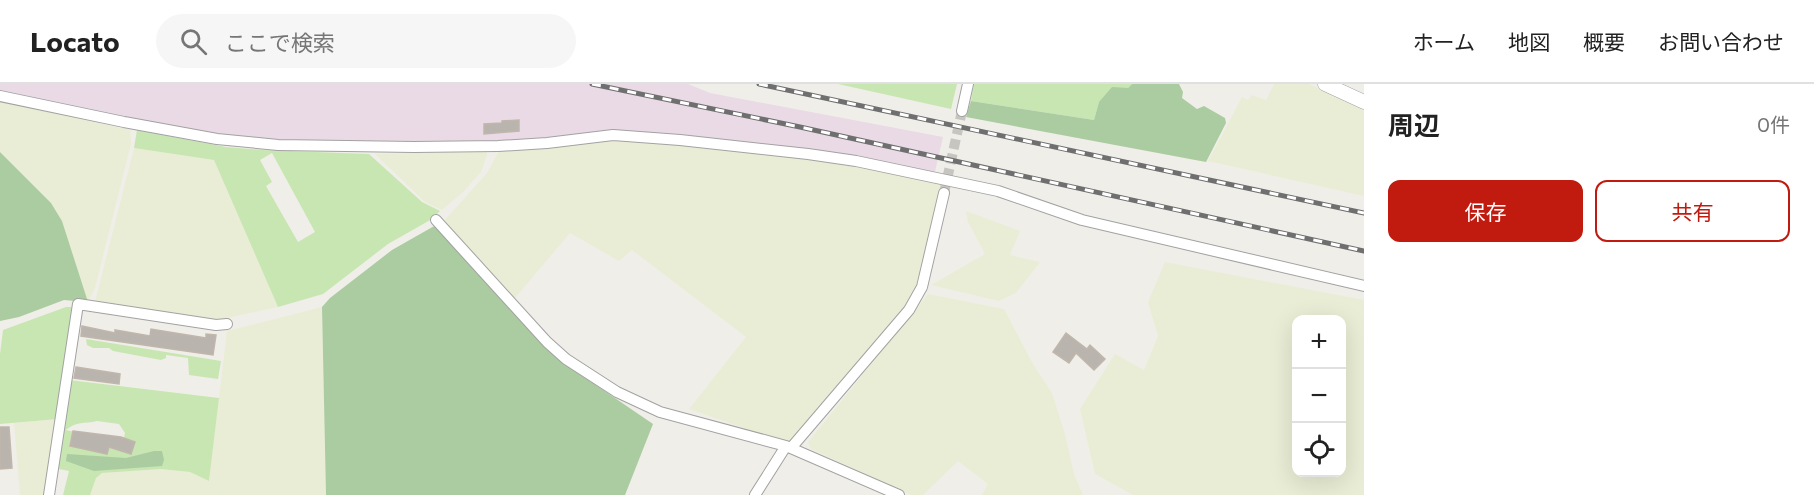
<!DOCTYPE html>
<html lang="ja">
<meta charset="utf-8">
<style>
body{margin:0;font-family:Commissioner,"Noto Sans JP",sans-serif;background:#f6f6f6;color:#222}
.controls{position:absolute;right:18px;bottom:18px;display:grid;overflow:hidden;border-radius:12px;box-shadow:0 6px 24px #0002}
.controls button{width:54px;height:54px;display:grid;place-items:center;padding:0;border:0;border-bottom:2px solid #e0e0e0;background:#fff;color:#222;font:30px sans-serif}
.list{margin:0;padding:0;list-style:none}
h2{display:flex;justify-content:space-between;align-items:center;height:78px;margin:0;padding:0 24px;font-size:26px}
h2 small{font-size:20px;font-weight:400;color:#767676}
.actions{display:flex;gap:12px;padding:18px 24px}
.actions a{flex:1;padding:14px 0;border:2px solid #c11b10;border-radius:12px;text-align:center;font-size:21px;color:#c11b10}
.actions .main{background:#c11b10;color:#fff}
.icon{flex:none;width:33px;height:33px;fill:none;stroke:currentColor;stroke-width:2;stroke-linecap:round;stroke-linejoin:round}
.map{position:relative;flex:none;width:1364px;height:411px;overflow:hidden}
header{display:flex;align-items:center;gap:36px;box-sizing:border-box;height:84px;padding:0 30px;background:#fff;border-bottom:2px solid #e0e0e0}
header strong{font-size:28px}
nav{display:flex;gap:33px;margin-inline-start:auto;font-size:21px}
.search{width:420px;height:54px;background:#f6f6f6;display:flex;align-items:center;gap:15px;box-sizing:border-box;padding:0 21px;border-radius:33px;color:#767676;font-size:22px}
main{display:flex}
aside{flex:1;background:#fff}
.map>svg:first-child{display:block}
.industrial{fill:#e9dae5}
.farmland{fill:#eaedd5;fill-rule:evenodd}
.grass{fill:#c8e6b2;fill-rule:evenodd}
.forest{fill:#aacca0}
.building{fill:#bab4ae;stroke:#c1b6ab;stroke-width:1.5}
.lines{fill:none;stroke-linecap:round;stroke-linejoin:round}
.minor-tunnel{stroke:#c7c5c0;stroke-width:10;stroke-dasharray:10 5;stroke-linecap:butt}
.minor-casing{stroke:#a2a2a2;stroke-width:12}
.tertiary-casing{stroke:#a2a2a2;stroke-width:15}
.minor{stroke:#fff;stroke-width:10}
.tertiary{stroke:#fff;stroke-width:14}
.rail-casing{stroke:#6f6f6f;stroke-width:5}
.rail{stroke:#fff;stroke-width:3;stroke-dasharray:9;stroke-linecap:butt}
</style>
<header>
<strong>Locato</strong>
<div class="search"><svg class="icon" aria-label="search" viewBox="0 0 24 24"><circle cx="10" cy="10" r="6"/><path d="M15 15l6 6"/></svg>ここで検索</div>
<nav><a>ホーム</a><a>地図</a><a>概要</a><a>お問い合わせ</a></nav>
</header>
<main>
<div class="map">
<svg width="1364" height="411" viewBox="0 0 1364 411">
<rect width="100%" height="100%" fill="#f0eee8"/>
<path class="industrial" d="M 0,0 L 688,0 L 710,9 L 943,53 L 934,92 L 547,59 L 278,61 L 0,12 Z"/>
<path class="farmland" d="M 1274,0 L 1309,0 L 1364,24 L 1364,112 L 1208,77 L 1242,13 L 1248,16 L 1252,11 L 1266,16 Z
M 0,17 L 130,46 L 131,60 L 95,204 L 88,218 L 62,137 L 51,119 L 0,68 Z
M 612,56 L 718,63 L 855,79 L 943,99 L 919,197 L 901,229 L 790,357 L 781,357 L 689,325 L 746,253 L 632,166 L 619,177 L 570,149 L 515,214 L 444,137 L 487,89 L 499,67 Z
M 134,64 L 214,76 L 278,223 L 217,236 L 95,218 Z
M 487,67 L 487,71 L 481,88 L 464,107 L 442,126 L 425,118 L 375,70 Z
M 966,127 L 1020,147 L 1010,171 L 1040,178 L 1016,209 L 999,217 L 931,201 L 985,170 L 968,138 Z
M 1165,178 L 1364,216 L 1364,411 L 1133,411 L 1095,390 L 1080,325 L 1115,270 L 1144,286 L 1158,252 L 1148,218 ZM 1296,236 L 1342,236 L 1342,388 L 1296,388 Z
M 928,210 L 1004,225 L 1033,280 L 1052,309 L 1065,350 L 1074,390 L 1083,411 L 982,411 L 988,400 L 958,377 L 923,411 L 911,411 L 811,365 L 808,358 Z
M 322,223 L 326,411 L 90,411 L 96,394 L 102,389 L 161,385 L 190,388 L 209,397 L 227,247 Z
M 58,335 L 45,411 L 20,411 L 14,339 Z"/>
<path class="grass" d="M 838,0 L 957,0 L 951,25 Z
M 974,0 L 1132,0 L 1128,4 L 1099,18 L 1094,36 L 971,17 Z
M 137,46 L 226,63 L 262,66 L 369,70 L 422,118 L 440,127 L 432,135 L 388,160 L 323,210 L 278,223 L 214,76 L 134,64 ZM 272,69 L 315,148 L 298,158 L 266,102 L 272,98 L 260,76 Z
M 66,223 L 71,223 L 73,226 L 58,335 L 0,340 L 0,270 L 3,246 Z
M 86,255 L 221,277 L 218,295 L 189,291 L 188,274 L 166,271 L 166,274 L 161,276 L 113,267 L 109,264 L 93,264 L 87,261 Z
M 69,296 L 219,314 L 209,397 L 190,388 L 161,385 L 102,389 L 96,394 L 90,411 L 63,411 L 69,387 L 59,385 L 56,382 ZM 97,337 L 119,340 L 125,349 L 123,358 L 66,346 C 76,337 85,340 97,337 Z"/>
<path class="forest" d="M 1132,0 L 1179,0 L 1183,8 L 1182,14 L 1197,25 L 1204,22 L 1225,34 L 1226,39 L 1206,78 L 966,33 L 971,17 L 1094,36 L 1099,18 L 1112,3 L 1128,4 Z
M 0,68 L 51,119 L 62,137 L 88,218 L 64,216 L 19,233 L 0,237 Z
M 436,141 L 541,259 L 565,280 L 653,340 L 625,411 L 326,411 L 322,223 L 330,214 L 392,166 Z
M 154,367 L 162,367 L 164,376 L 162,382 L 94,387 L 66,377 L 67,370 L 126,374 Z"/>
<path class="building" d="M 519,36 L 519,47 L 484,50 L 484,40 L 502,39 L 502,37 Z
M 82,242 L 115,249 L 115,246 L 150,252 L 151,245 L 206,254 L 206,250 L 216,251 L 213,271 L 81,252 Z
M 1066,249 L 1087,265 L 1090,261 L 1105,275 L 1094,286 L 1076,269 L 1069,279 L 1053,268 Z
M 76,283 L 120,290 L 119,300 L 74,294 Z
M 0,343 L 9,343 L 12,384 L 0,385 Z
M 73,347 L 121,353 L 135,358 L 131,370 L 109,363 L 107,370 L 70,362 Z"/>
<g class="lines">
<path class="minor-tunnel" d="M 944,109 L 962,27"/>
<defs>
<path id="minor" d="M 0,12 L 124,38 L 217,55 L 278,61 L 414,63 L 498,62 L 547,59 L 613,51 L 680,56 L 808,70 L 856,77 L 998,107 L 1082,136 L 1364,202
M 962,27 L 968,0
M 436,136 L 547,258 L 566,275 L 617,308 L 660,328 L 786,362 L 899,411
M 791,364 L 909,226 L 922,203 L 944,109
M 49,411 L 78,220 L 216,241 L 227,240
M 755,411 L 786,362"/>
<path id="tertiary" d="M 1325,0 L 1364,18"/>
</defs>
<use href="#minor" class="minor-casing"/>
<use href="#tertiary" class="tertiary-casing"/>
<use href="#minor" class="minor"/>
<use href="#tertiary" class="tertiary"/>
<defs>
<path id="rail" d="M 592,0 L 800,43 L 1364,167
M 759,0 L 1364,129"/>
</defs>
<use href="#rail" class="rail-casing"/>
<use href="#rail" class="rail"/>
</g>
</svg>
<div class="controls">
<button>+</button>
<button>−</button>
<button><svg class="icon" aria-label="locate" viewBox="0 0 24 24"><circle cx="12" cy="12" r="6"/><path d="M12 2v4M12 18v4M2 12h4M18 12h4"/></svg></button>
</div>
</div>
<aside>
<h2>周辺<small>0件</small></h2>
<ul class="list">
</ul>
<div class="actions"><a class="main">保存</a><a>共有</a></div>
</aside>
</main>
